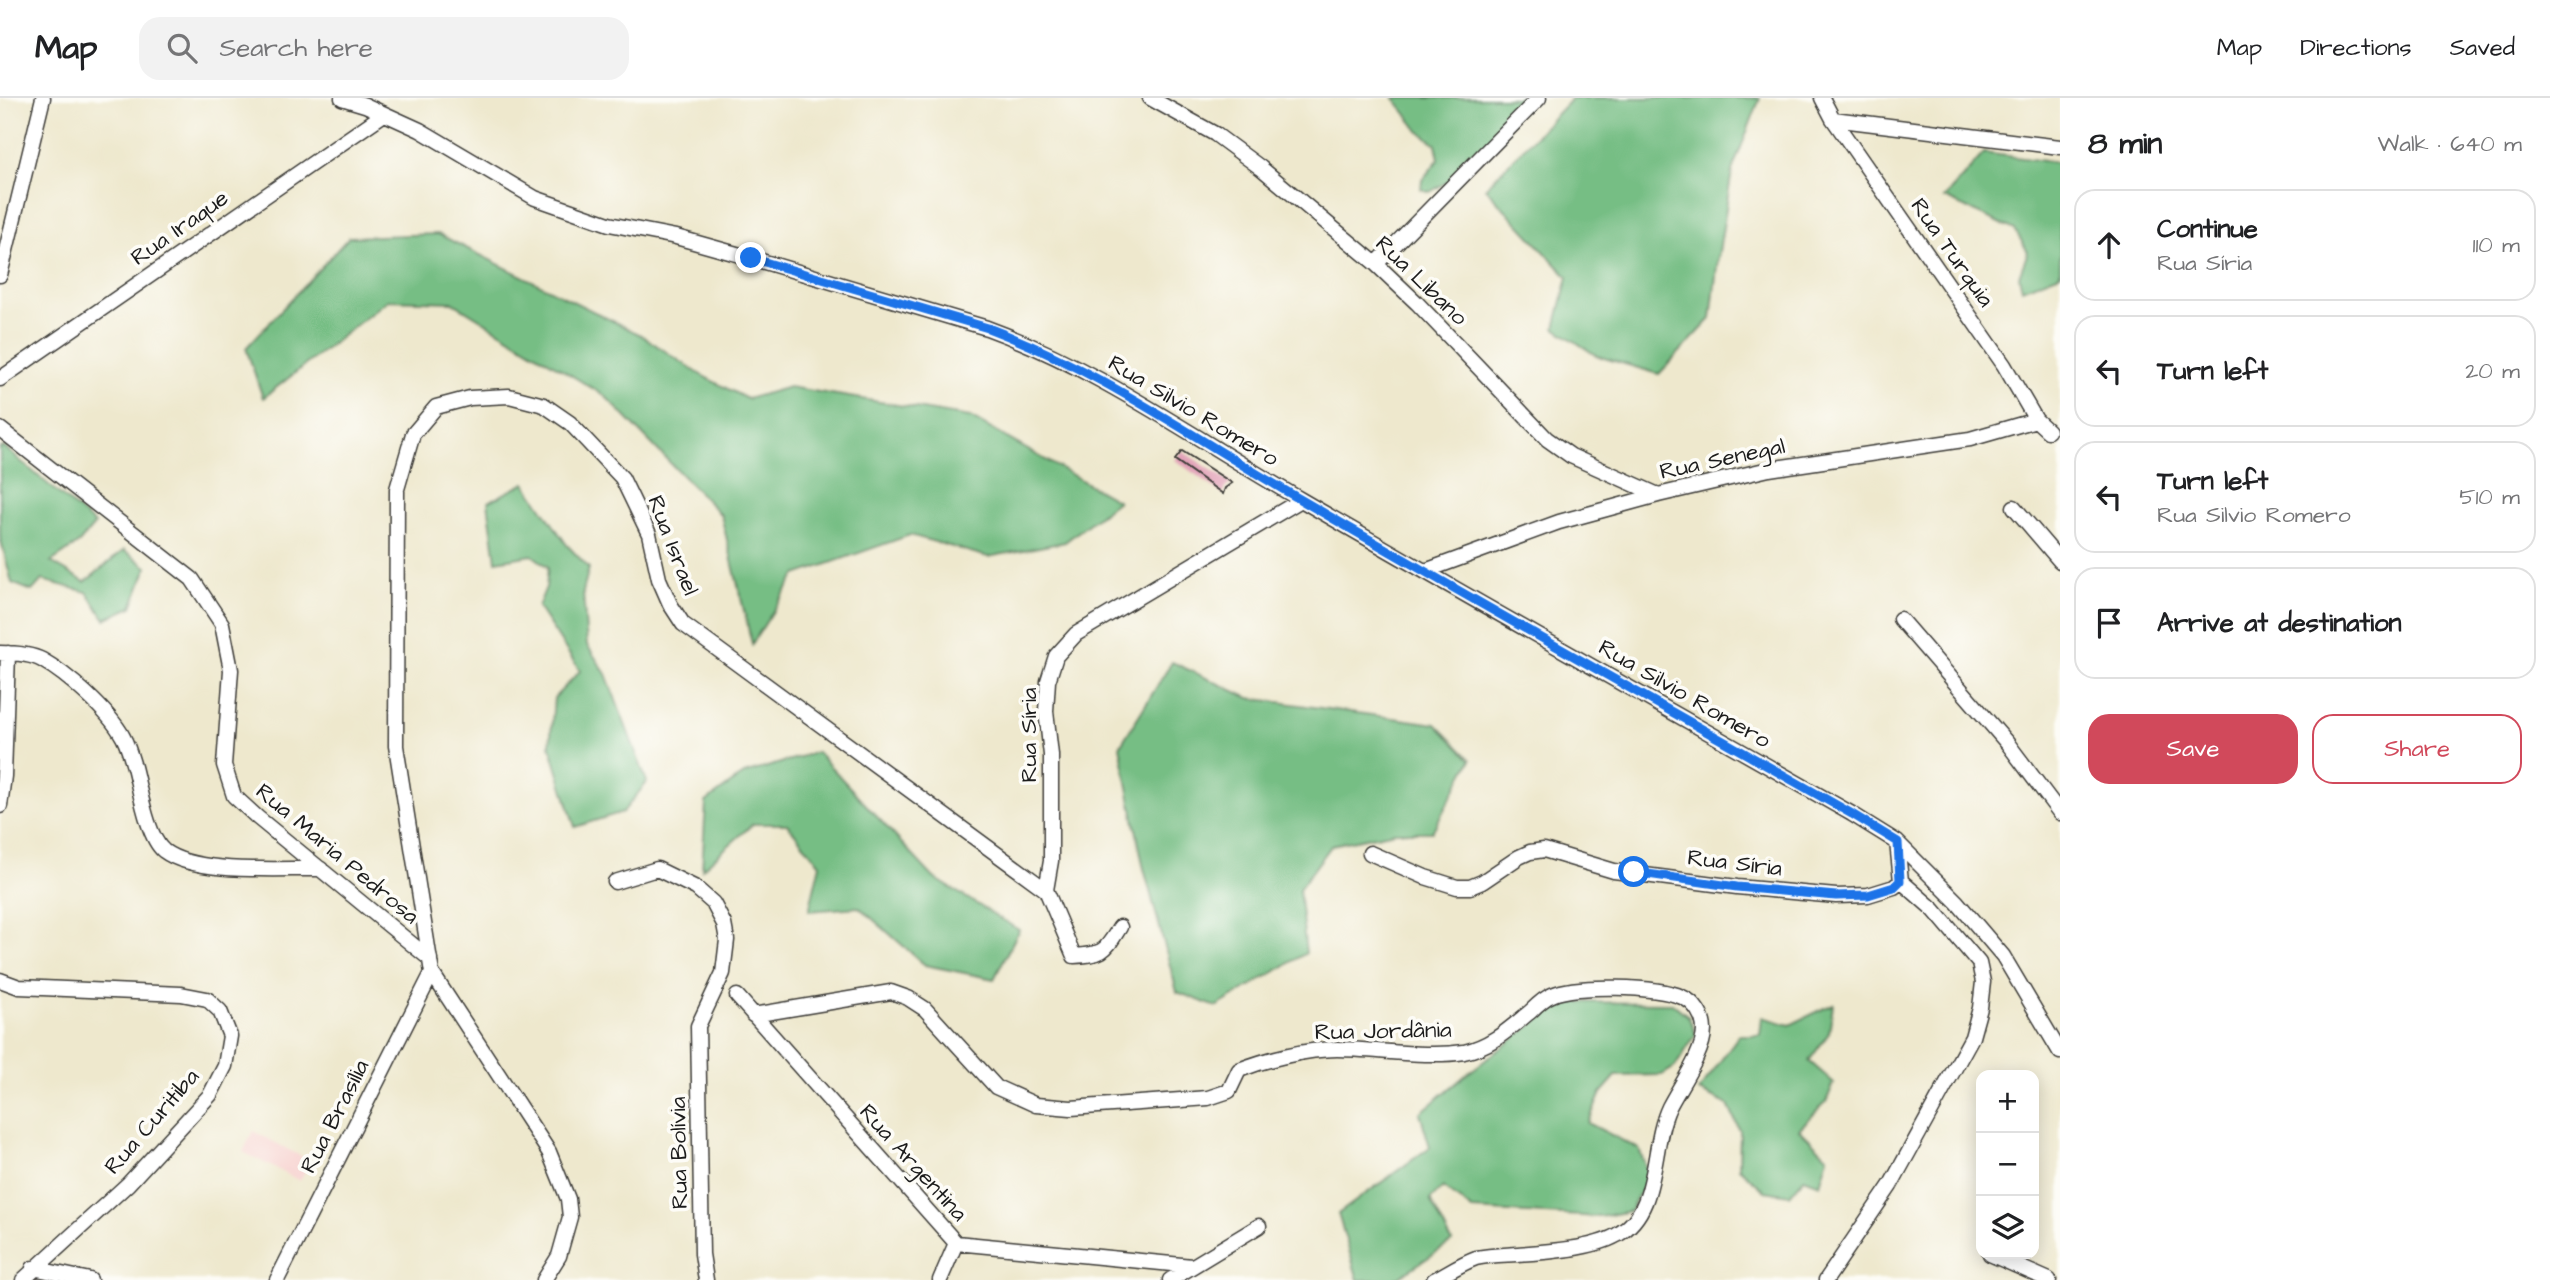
<!DOCTYPE html>
<meta charset="utf-8">
<style>
body{margin:0;font-family:"Architects Daughter",sans-serif;background:#f2f2f2;color:#202124}
.controls{position:absolute;right:21px;bottom:21px;display:grid;overflow:hidden;border-radius:14px;box-shadow:0 4px 18px #0003}
.controls button{width:63px;height:63px;display:grid;place-items:center;padding:0;border:0;border-bottom:2px solid #e0e0e0;background:#fff;color:#202124;font:35px sans-serif}
.stop{position:absolute;width:21px;height:21px;margin:-16px;border:5px solid #1a73e8;border-radius:50%;background:#fff}
.stop.end{background:#1a73e8;border-color:#fff;box-shadow:0 2px 7px #0008}
.list{margin:0;padding:0;list-style:none}
h2{display:flex;justify-content:space-between;align-items:center;height:91px;margin:0;padding:0 28px;font-size:30px}
h2 small{font-size:23px;font-weight:400;color:#757577}
.list li{display:grid;grid-template-columns:46px 1fr auto;gap:21px;align-items:center;box-sizing:border-box;height:112px;margin:0 14px 14px;padding:0 14px;border:2px solid #e0e0e0;border-radius:21px}
.list b{display:block;font-size:26px;white-space:nowrap}
.list p{margin:0;font-size:23px;white-space:nowrap;color:#757577}
.list em{font-size:23px;font-style:normal;color:#757577}
.actions{display:flex;gap:14px;padding:21px 28px}
.actions a{flex:1;padding:16px 0;border:2px solid #d1495b;border-radius:21px;text-align:center;font-size:24px;color:#d1495b}
.actions .main{background:#d1495b;color:#fff}
.icon{flex:none;width:38px;height:38px;fill:none;stroke:currentColor;stroke-width:2;stroke-linecap:round;stroke-linejoin:round}
.map{position:relative;flex:none;width:2060px;height:1182px;overflow:hidden}
header{display:flex;align-items:center;gap:42px;box-sizing:border-box;height:98px;padding:0 35px;background:#fff;border-bottom:2px solid #e0e0e0}
header strong{font-size:33px}
nav{display:flex;gap:38px;margin-inline-start:auto;font-size:24px}
.search{width:490px;height:63px;background:#f2f2f2;display:flex;align-items:center;gap:18px;box-sizing:border-box;padding:0 24px;border-radius:21px;color:#757577;font-size:26px}
main{display:flex}
aside{flex:1;background:#fff}
.map>svg:first-child{display:block}
.built{fill:#f7d0ce}
.forest{fill:#76be84;stroke:#496d50;stroke-width:2}
.building{fill:#e2a1b8}
.lines{fill:none;stroke-linecap:round;stroke-linejoin:round}
.street-casing{stroke:#3c3b37;stroke-width:17}
.street{stroke:#fff;stroke-width:14}
.route{stroke:#1a73e8;stroke-width:9}
.labels{text-anchor:middle;stroke-width:7;stroke-linejoin:round;paint-order:stroke}
.street-label{font-size:23px;fill:#1c1c1c;stroke:#fdfcf7}
</style>
<header>
<strong>Map</strong>
<div class="search"><svg class="icon" aria-label="search" viewBox="0 0 24 24"><circle cx="10" cy="10" r="6"/><path d="M15 15l6 6"/></svg>Search here</div>
<nav><a>Map</a><a>Directions</a><a>Saved</a></nav>
</header>
<main>
<div class="map">
<svg width="2060" height="1182" viewBox="0 0 2060 1182">
<rect width="100%" height="100%" fill="#fdfcf7"/>
<filter id="ink" filterUnits="userSpaceOnUse"><feTurbulence type="fractalNoise" baseFrequency=".0143" numOctaves="2"/><feDisplacementMap in="SourceGraphic" scale="14" xChannelSelector="R" yChannelSelector="G"/><feConvolveMatrix kernelMatrix="1 2 1 2 8 2 1 2 1" color-interpolation-filters="sRGB"/></filter>
<filter id="wash" filterUnits="userSpaceOnUse"><feTurbulence type="fractalNoise" baseFrequency=".00686" numOctaves="4" result="noise"/><feDisplacementMap in="SourceGraphic" scale="28" xChannelSelector="R" yChannelSelector="G"/><feGaussianBlur stdDeviation="1.57" result="paint"/><feColorMatrix in="noise" values="0 0 0 0 0 0 0 0 0 0 0 0 0 0 0 0 0 1.4 0 .05"/><feComposite in="paint" operator="in"/></filter>
<g filter="url(#wash)">
<rect width="100%" height="100%" fill="#eee8cd"/>
<path class="built" d="M 253,1033 L 310,1063 L 300,1083 L 243,1054 Z"/>
<path class="forest" d="M 1394,0 L 1530,0 L 1454,80 L 1430,94 L 1421,91 L 1422,82 L 1439,61 L 1436,46 L 1419,33 Z
M 1572,0 L 1760,0 L 1732,73 L 1718,160 L 1711,221 L 1659,276 L 1597,258 L 1555,230 L 1568,179 L 1485,90 Z
M 1984,55 L 2060,65 L 2060,176 L 2022,191 L 2019,178 L 2028,154 L 2015,132 L 1944,100 Z
M 438,136 L 641,237 L 701,277 L 747,301 L 789,289 L 970,319 L 1118,403 L 1065,444 L 988,459 L 910,437 L 796,477 L 752,546 L 721,417 L 605,298 L 452,204 L 388,202 L 263,300 L 246,250 L 349,139 Z
M 4,349 L 95,426 L 79,445 L 51,464 L 85,484 L 124,452 L 147,469 L 132,509 L 105,521 L 87,494 L 42,482 L 32,493 L 12,485 L 0,439 L 0,350 Z
M 525,385 L 567,447 L 589,470 L 583,494 L 587,547 L 606,576 L 647,684 L 623,714 L 575,729 L 550,648 L 554,600 L 580,573 L 538,509 L 546,489 L 548,469 L 532,457 L 496,463 L 488,404 Z
M 1172,564 L 1249,600 L 1436,626 L 1471,662 L 1432,734 L 1395,734 L 1332,747 L 1299,791 L 1306,855 L 1216,909 L 1177,894 L 1143,767 L 1120,648 Z
M 817,654 L 933,779 L 1019,832 L 994,881 L 925,867 L 859,809 L 809,813 L 820,766 L 787,726 L 753,726 L 702,771 L 706,704 L 744,676 Z
M 1562,904 L 1672,905 L 1688,918 L 1696,936 L 1675,969 L 1662,977 L 1616,978 L 1601,995 L 1588,1025 L 1639,1051 L 1649,1078 L 1630,1113 L 1600,1119 L 1472,1112 L 1443,1089 L 1430,1102 L 1452,1144 L 1394,1182 L 1358,1182 L 1338,1116 L 1430,1049 L 1420,1015 L 1467,976 Z
M 1833,906 L 1829,935 L 1809,963 L 1834,985 L 1826,1004 L 1799,1031 L 1828,1059 L 1820,1086 L 1804,1080 L 1790,1097 L 1765,1093 L 1739,1070 L 1740,1033 L 1728,1007 L 1699,993 L 1739,937 L 1760,937 L 1762,919 L 1790,927 Z"/>
<g id="blocks">
<path class="building" d="M 1182,353 L 1232,385 L 1225,390 L 1223,396 L 1175,362 Z"/>
</g>
</g>
<g filter="url(#ink)">
<use href="#blocks" fill-opacity="0" stroke="#3c3b37" stroke-width="2"/>
<g class="lines">
<defs>
<path id="street" d="M 342,0 L 365,7 L 420,32 L 535,100 L 609,126 L 676,139 L 751,160 L 987,230 C 1100,271 1200,344 1303,403 C 1485,509 1669,612 1852,716 L 1897,744 L 1957,804 L 2003,858 L 2060,954
M 1150,0 L 1215,36 L 1261,70 L 1376,166 L 1417,205 L 1547,341 L 1571,358 L 1658,397
M 1822,0 L 1833,21 L 2004,267 L 2036,322 L 2048,333
M 1833,21 L 2060,49
M 1376,166 L 1539,0
M 0,177 L 43,0
M 0,281 L 384,16
M 0,331 L 192,481 L 222,526 L 231,572 L 224,667 L 234,698 L 258,720 L 430,861
M 2014,409 L 2060,463
M 1425,473 L 1559,424 L 1658,397 L 1769,371 L 1970,341 L 2036,322
M 1900,521 L 2008,646 L 2060,715
M 0,555 C 12,555 31,556 42,562 C 67,576 109,613 123,639 C 128,648 131,659 134,669 C 140,691 147,739 164,753 C 196,777 280,770 321,771
M 0,708 L 4,678 L 8,555
M 1370,755 L 1425,779 L 1457,789 L 1470,789 L 1482,784 L 1519,759 L 1530,754 L 1544,752 L 1614,773 L 1737,789 L 1836,798 L 1868,797 L 1894,789 L 1901,783
M 615,784 L 657,771 L 696,790 L 713,805 L 724,826 L 727,842 L 723,875 L 698,928 L 702,1156 L 706,1182
M 1120,829 C 1104,854 1105,856 1074,858 L 1046,792 L 1051,763 L 1051,657 L 1046,613 L 1048,583 L 1056,558 L 1076,536 L 1301,402
M 0,882 L 19,889 L 181,896 L 207,901 L 220,913 L 230,938 L 225,968 L 210,997 L 128,1086 L 23,1182
M 737,898 L 956,1145 L 1192,1168
M 753,917 L 891,894 L 908,900 L 925,911 L 996,989 L 1036,1007 L 1071,1010 L 1208,1000 L 1229,993 L 1239,972 C 1267,961 1307,951 1337,951 C 1376,951 1427,960 1464,954 C 1492,948 1510,930 1531,913 C 1537,907 1544,900 1552,897 C 1575,886 1658,888 1682,899 C 1695,904 1704,919 1704,932 C 1704,955 1679,989 1669,1009 C 1650,1049 1661,1113 1617,1137 C 1593,1151 1546,1154 1518,1156 C 1504,1157 1490,1157 1476,1160 C 1462,1165 1447,1175 1434,1182
M 1990,1156 L 2049,1182
M 33,1170 L 90,1182
M 277,1182 L 432,875
M 544,1182 L 559,1158 L 570,1119 L 568,1101 L 549,1054 L 432,875 L 396,648 L 397,391 L 413,336 L 436,309 L 470,300 L 509,298 L 544,307 L 570,325 L 622,380 L 649,436 L 659,481 L 670,506 L 683,526 L 1046,792
M 940,1182 L 956,1145
M 1170,1182 L 1259,1128
M 1826,1182 L 1890,1088 L 1972,939 L 1980,910 L 1983,884 L 1979,865 L 1934,812 L 1901,783 L 1897,744"/>
</defs>
<use href="#street" class="street-casing"/>
<use href="#street" class="street"/>
</g>
</g>
<g class="lines" filter="url(#ink)">
<path class="route" d="M 751,160 L 988,230 C 1100,272 1200,344 1303,403 C 1485,509 1669,612 1852,716 L 1898,744 L 1900,783 L 1894,789 L 1868,797 L 1836,798 L 1737,789 L 1634,774"/>
</g>
<g class="labels">
<g class="street-label">
<text transform="translate(179 129) rotate(-35)" y="8">Rua Iraque</text>
<text transform="translate(1953 154) rotate(55)" y="8">Rua Turquia</text>
<text transform="translate(1422 182) rotate(44)" y="8">Rua Libano</text>
<text transform="translate(1194 312) rotate(31)" y="8">Rua Silvio Romero</text>
<text transform="translate(1722 360) rotate(-12)" y="8">Rua Senegal</text>
<text transform="translate(674 447) rotate(69)" y="8">Rua Israel</text>
<text transform="translate(1685 595) rotate(30)" y="8">Rua Silvio Romero</text>
<text transform="translate(1028 637) rotate(-90)" y="8">Rua Síria</text>
<text transform="translate(338 755) rotate(40)" y="8">Rua Maria Pedrosa</text>
<text transform="translate(1735 764) rotate(7)" y="8">Rua Síria</text>
<text transform="translate(1383 932) rotate(-1)" y="8">Rua Jordânia</text>
<text transform="translate(334 1018) rotate(-63)" y="8">Rua Brasília</text>
<text transform="translate(151 1023) rotate(-49)" y="8">Rua Curitiba</text>
<text transform="translate(678 1055) rotate(-91)" y="8">Rua Bolívia</text>
<text transform="translate(914 1064) rotate(48)" y="8">Rua Argentina</text>
</g>
</g>
</svg>
<div class="controls">
<button>+</button>
<button>−</button>
<button><svg class="icon" aria-label="layers" viewBox="0 0 24 24"><path d="M12 4l9 5-9 5-9-5zM3 14l9 5 9-5"/></svg></button>
</div>
<div class="stop" style="left:1634px;top:774px"></div>
<div class="stop end" style="left:751px;top:160px"></div>
</div>
<aside>
<h2>8 min<small>Walk · 640 m</small></h2>
<ul class="list">
<li><svg class="icon" aria-label="ahead" viewBox="0 0 24 24"><path d="M12 20V5M6 11l6-6 6 6"/></svg><div><b>Continue</b><p>Rua Síria</p></div><em>110 m</em></li>
<li><svg class="icon" aria-label="left" viewBox="0 0 24 24"><path d="M17 20v-9H6M10 6l-5 5 5 5"/></svg><div><b>Turn left</b></div><em>20 m</em></li>
<li><svg class="icon" aria-label="left" viewBox="0 0 24 24"><path d="M17 20v-9H6M10 6l-5 5 5 5"/></svg><div><b>Turn left</b><p>Rua Silvio Romero</p></div><em>510 m</em></li>
<li><svg class="icon" aria-label="arrive" viewBox="0 0 24 24"><path d="M6 21V4h12l-3 4 3 4H6"/></svg><div><b>Arrive at destination</b></div></li>
</ul>
<div class="actions"><a class="main">Save</a><a>Share</a></div>
</aside>
</main>
